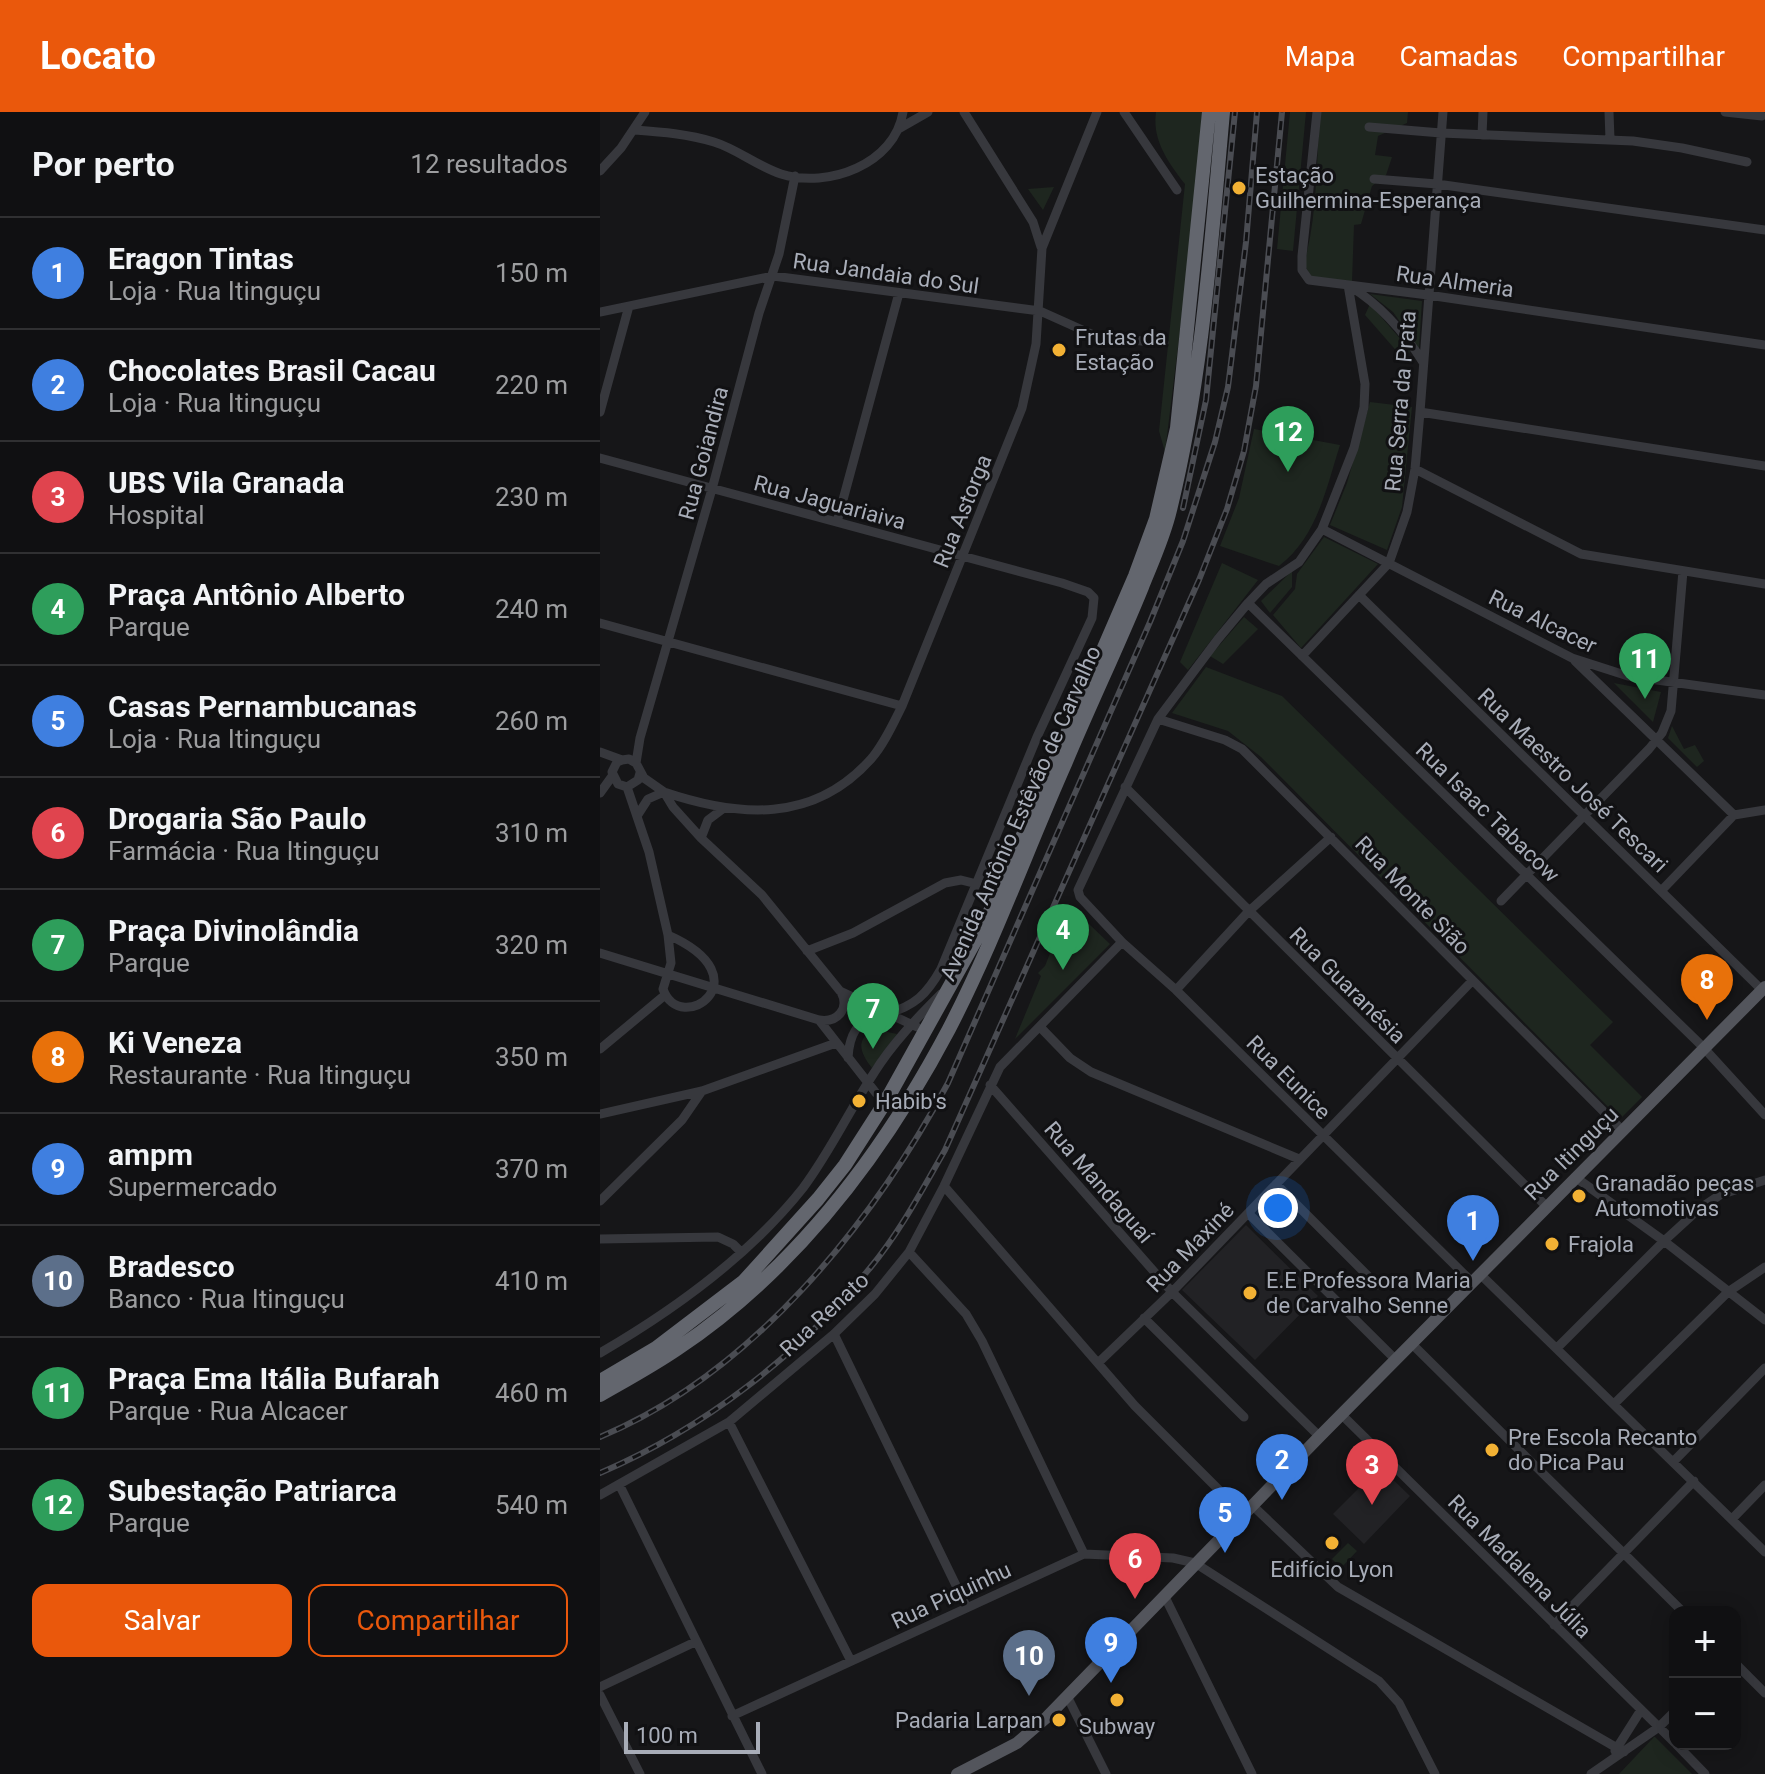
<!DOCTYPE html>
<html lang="pt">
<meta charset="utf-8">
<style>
body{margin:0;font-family:Roboto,sans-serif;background:#19191b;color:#f1f3f6}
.controls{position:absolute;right:24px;bottom:24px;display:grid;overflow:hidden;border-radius:16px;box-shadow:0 4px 20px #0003}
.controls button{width:72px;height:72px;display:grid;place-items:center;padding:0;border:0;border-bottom:2px solid #303032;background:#101012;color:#f1f3f6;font:40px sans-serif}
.scale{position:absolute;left:24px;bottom:20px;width:136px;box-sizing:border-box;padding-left:8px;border:4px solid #a8adb8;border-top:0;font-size:22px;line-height:28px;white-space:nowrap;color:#a8adb8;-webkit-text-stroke:6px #111113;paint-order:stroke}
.you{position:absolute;left:678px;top:1096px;width:28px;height:28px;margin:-20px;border:6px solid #fff;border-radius:50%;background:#1a73e8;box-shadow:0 0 0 12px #1a73e833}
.badge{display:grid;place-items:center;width:52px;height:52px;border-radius:50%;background:#ea580c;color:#fff;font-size:26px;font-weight:700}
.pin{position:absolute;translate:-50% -66px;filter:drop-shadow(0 2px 4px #0008)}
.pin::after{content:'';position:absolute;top:42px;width:28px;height:24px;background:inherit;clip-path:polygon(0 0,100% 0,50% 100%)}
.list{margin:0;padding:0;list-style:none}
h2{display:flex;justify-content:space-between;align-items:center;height:104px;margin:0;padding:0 32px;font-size:34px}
h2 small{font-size:26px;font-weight:400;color:#9c9d9f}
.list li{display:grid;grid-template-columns:52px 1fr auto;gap:24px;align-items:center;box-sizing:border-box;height:112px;padding:0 32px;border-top:2px solid #303032}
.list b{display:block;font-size:30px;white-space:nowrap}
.list p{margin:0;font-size:26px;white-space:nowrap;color:#9c9d9f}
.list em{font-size:26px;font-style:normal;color:#9c9d9f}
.actions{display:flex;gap:16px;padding:24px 32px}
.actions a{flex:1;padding:18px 0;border:2px solid #ea580c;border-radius:16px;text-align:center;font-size:28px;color:#ea580c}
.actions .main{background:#ea580c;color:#fff}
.map{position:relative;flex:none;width:1165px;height:1662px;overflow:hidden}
header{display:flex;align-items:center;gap:48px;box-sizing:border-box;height:112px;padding:0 40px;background:#ea580c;color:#fff}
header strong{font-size:38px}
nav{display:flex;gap:44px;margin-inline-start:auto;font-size:28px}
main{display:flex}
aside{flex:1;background:#101012}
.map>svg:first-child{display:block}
.built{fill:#222225}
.green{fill:#1e261f}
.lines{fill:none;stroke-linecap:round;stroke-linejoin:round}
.minor{stroke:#37383d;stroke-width:9}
.major{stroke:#53555c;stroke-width:12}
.highway{stroke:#63666e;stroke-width:14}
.rail-casing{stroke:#4a4c52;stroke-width:6}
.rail{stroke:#111113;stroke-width:3;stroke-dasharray:9;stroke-linecap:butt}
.poi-dot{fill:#f2b134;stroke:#111113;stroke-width:3}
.labels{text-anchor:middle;stroke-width:6;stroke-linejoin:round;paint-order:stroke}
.poi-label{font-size:22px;fill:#a8adb8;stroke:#111113;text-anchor:start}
.street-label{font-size:22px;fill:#a8adb8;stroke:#111113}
</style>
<header>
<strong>Locato</strong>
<nav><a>Mapa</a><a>Camadas</a><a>Compartilhar</a></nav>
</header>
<main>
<aside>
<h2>Por perto<small>12 resultados</small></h2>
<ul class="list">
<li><span class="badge" style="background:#3f7fe0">1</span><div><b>Eragon Tintas</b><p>Loja · Rua Itinguçu</p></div><em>150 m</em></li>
<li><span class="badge" style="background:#3f7fe0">2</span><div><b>Chocolates Brasil Cacau</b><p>Loja · Rua Itinguçu</p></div><em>220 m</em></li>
<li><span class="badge" style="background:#e0444e">3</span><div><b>UBS Vila Granada</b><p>Hospital</p></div><em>230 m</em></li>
<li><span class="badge" style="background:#2e9e5b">4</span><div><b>Praça Antônio Alberto</b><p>Parque</p></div><em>240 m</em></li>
<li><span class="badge" style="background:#3f7fe0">5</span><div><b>Casas Pernambucanas</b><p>Loja · Rua Itinguçu</p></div><em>260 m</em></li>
<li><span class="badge" style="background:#e0444e">6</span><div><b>Drogaria São Paulo</b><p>Farmácia · Rua Itinguçu</p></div><em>310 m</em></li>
<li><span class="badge" style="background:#2e9e5b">7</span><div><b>Praça Divinolândia</b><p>Parque</p></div><em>320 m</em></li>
<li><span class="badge" style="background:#e8710a">8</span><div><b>Ki Veneza</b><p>Restaurante · Rua Itinguçu</p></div><em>350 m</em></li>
<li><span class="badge" style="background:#3f7fe0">9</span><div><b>ampm</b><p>Supermercado</p></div><em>370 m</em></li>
<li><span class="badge" style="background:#5c6f8a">10</span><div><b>Bradesco</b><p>Banco · Rua Itinguçu</p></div><em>410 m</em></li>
<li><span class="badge" style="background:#2e9e5b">11</span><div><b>Praça Ema Itália Bufarah</b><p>Parque · Rua Alcacer</p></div><em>460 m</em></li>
<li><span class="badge" style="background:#2e9e5b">12</span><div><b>Subestação Patriarca</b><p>Parque</p></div><em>540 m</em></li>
</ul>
<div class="actions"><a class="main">Salvar</a><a>Compartilhar</a></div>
</aside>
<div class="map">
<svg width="1165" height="1662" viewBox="0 0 1165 1662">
<rect width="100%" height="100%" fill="#161618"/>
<path class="built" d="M 646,1113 L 718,1184 L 655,1248 L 582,1178 Z
M 780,1355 L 810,1384 L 764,1432 L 733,1402 Z"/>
<path class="green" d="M 556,0 L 604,0 L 597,81 L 565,340 L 559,319 L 585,72 C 568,50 552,28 556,0 Z
M 690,0 L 706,0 L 693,139 L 677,137 Z
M 720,0 L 808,0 L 807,11 L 778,24 L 775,43 L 792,45 L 786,63 L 772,74 L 761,112 L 754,113 L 752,170 L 712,167 L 704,152 C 718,102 716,51 720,0 Z
M 454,75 L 443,98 L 428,77 Z
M 770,182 L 822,189 L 819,237 L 793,200 Z
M 770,192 L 810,238 L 807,251 L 765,203 Z
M 770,290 L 812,295 L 802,395 L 787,438 L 730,413 L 747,371 Z
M 654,317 L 740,333 C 726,377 717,425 679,454 L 620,434 L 639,386 Z
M 724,425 L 778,452 L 701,536 L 673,503 L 695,477 L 697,462 Z
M 622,451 L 658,468 L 588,558 L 580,550 Z
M 692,459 L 692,475 L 670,501 L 661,489 Z
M 644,505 L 658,517 L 623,552 L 610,544 Z
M 606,555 L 682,584 L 1013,910 L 990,933 L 1042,985 L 1020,1007 L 661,645 L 628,619 L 572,601 Z
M 1014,571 L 1061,580 L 1053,610 Z
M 1072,614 L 1084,637 L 1095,633 L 1104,649 L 1097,655 L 1068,626 Z
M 469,793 L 510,832 L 415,927 L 441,864 L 438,861 L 445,854 Z
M 274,917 L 297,922 L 272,956 C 260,941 255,928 274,917 Z
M 748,1431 L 757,1439 L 741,1456 L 732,1447 Z
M 1054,1625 L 1055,1625 L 1092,1662 L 1019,1662 Z"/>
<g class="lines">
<path class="minor" d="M 364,0 L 433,110 L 441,135
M 524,0 L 577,78
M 717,0 L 702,144 L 702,158 L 709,168 L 828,183 L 1165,233
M 1009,0 L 1010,27
M 1125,0 L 1162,4
M 769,15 L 841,21 L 1033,29 L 1082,36 L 1147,50
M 300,16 L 328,0
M 35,18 C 62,20 88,22 114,30 C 137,37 157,54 181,62 C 228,77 295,52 303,0
M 882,23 L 883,0
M 0,59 L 21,36 L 45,0
M 774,67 L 837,72 L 1165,118
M 748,173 L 765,272 L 764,295 L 754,336 L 722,417 L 699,450 L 666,472 L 648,491 L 618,527 L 558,607 L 478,778 L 480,785 L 522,830 L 576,878 L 872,1170
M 751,175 C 782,194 804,220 823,250
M 0,200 L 173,164 L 440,199 L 498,225 L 564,231
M 0,300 L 29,194
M 820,300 L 1165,354
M 0,346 L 462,471 L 488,480 L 494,486 L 492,506 L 437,625 L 341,857 C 327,882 315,894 286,902
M 815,357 L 981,442 L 1165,472
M 237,410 L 299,181
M 722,417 L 972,546 L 1028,564 L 1165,583
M 759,483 L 1162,878
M 648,491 L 1103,935 L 1165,1003
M 0,511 L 302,594
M 702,544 L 789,451 L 807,400 L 815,357 L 820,300 L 843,0
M 975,549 L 1134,703
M 558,607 L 625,628 L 642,637 L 1022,1018
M 0,640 L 22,648
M 36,651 L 40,626 L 112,377 L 159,201 L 179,142 L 195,64
M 40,661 L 38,668 L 27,675 L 18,672 L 12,660 L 17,650 L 22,648 L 29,647 L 36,651 L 44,666 L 64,680 L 73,695 L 101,726 L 162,783 L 240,879 L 317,915
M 27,675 L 49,740 L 68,823 L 71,851 L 63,877 C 80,926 166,866 68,823
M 525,675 L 947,1095
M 0,681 L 13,663
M 37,704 L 48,687 L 64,680 C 138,705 213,712 271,647 C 284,632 293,612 302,594 L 422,296 L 436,232 L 442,136 L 497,0
M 101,726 L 108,708 L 124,696
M 1061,779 L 1134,703 L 1165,698
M 901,789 L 1049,637 L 1062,621 L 1071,599 L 1083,459
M 207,839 L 253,821 L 345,771 L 361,768 L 377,772
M 0,841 L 219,908 C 237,911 250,897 241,880
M 576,878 L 648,800 L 731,725
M 219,908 L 276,981 L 301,1000
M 441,916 L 470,946 L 491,960 L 699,1047
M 0,937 L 65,883
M 248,946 C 249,923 258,907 280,899
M 390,973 L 572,1180 L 719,1324
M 0,1002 L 102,979 L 236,931
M 975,1065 L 1064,1129 L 1165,1208
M 676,1072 L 777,1173
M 344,1074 L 535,1294 L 643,1402
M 0,1089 L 82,1008 L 102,979
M 648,1101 L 796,1248
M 0,1127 L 118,1125 L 133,1132 L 141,1140
M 309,1140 L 366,1202 L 382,1229 L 484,1442
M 880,1162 L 1165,1440
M 544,1206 L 644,1305
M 234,1222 L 367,1496
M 812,1232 L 1083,1500
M 957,1236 L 1064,1129 L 1099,1097 L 1120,1083 L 1165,1068
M 0,1241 C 74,1198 149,1144 203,1076 C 230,1040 249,999 274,961 C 292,932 316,907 341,882
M 498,1251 L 572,1180 L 872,869
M 1014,1292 L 1128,1180 L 1165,1155
M 741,1302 L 1075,1631
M 129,1310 L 251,1549
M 1073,1350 L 1165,1256
M 20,1374 L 162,1662
M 0,1383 L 129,1310 L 234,1222 L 275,1182 L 309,1140 L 344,1074 L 400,955 L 522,830
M 652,1393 L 738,1475 L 1024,1640
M 1132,1407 L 1165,1373
M 564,1483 L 652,1662
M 954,1513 L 1094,1369
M 1135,1551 L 1165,1581
M 0,1575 L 95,1530
M 0,1583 L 40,1662
M 467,1584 L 506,1662
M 132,1604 L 484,1442 L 573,1446 L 595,1451 L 779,1569 L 799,1591 L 835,1662
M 1076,1632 L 1105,1662
M 1015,1639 L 1041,1598
M 991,1662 L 1059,1615 L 1075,1599"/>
<path class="major" d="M 357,1662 L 417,1631 L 447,1605 L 721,1323 L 1165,875"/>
<path class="highway" d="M 0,1269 L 56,1236 L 144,1169 L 218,1087 L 245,1053 L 286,989 L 385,811 L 535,464 L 556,407 L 577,316 L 609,0
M 0,1283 C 26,1268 52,1254 77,1237 C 195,1158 283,1042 349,917 C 393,832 426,740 465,652 C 490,592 518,534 542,475 C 552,450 564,424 570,398 C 602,268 611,133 623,0"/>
<defs>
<path id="rail" d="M 583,396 L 606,288 L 635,0
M 0,1325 C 152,1262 272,1112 348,971 L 550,510 L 583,429 L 615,330 L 628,275 L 646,130 L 657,0
M 0,1361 C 103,1317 199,1243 270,1156 C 300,1120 322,1078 345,1038 L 599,468 L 627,397 L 644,339 L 656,274 L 682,0"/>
</defs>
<use href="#rail" class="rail-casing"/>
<use href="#rail" class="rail"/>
</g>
<g class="poi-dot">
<circle cx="639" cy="76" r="8"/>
<circle cx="459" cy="238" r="8"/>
<circle cx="259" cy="989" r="8"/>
<circle cx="979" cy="1084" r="8"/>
<circle cx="952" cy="1132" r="8"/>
<circle cx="650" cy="1181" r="8"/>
<circle cx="892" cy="1338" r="8"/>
<circle cx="732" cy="1431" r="8"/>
<circle cx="517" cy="1588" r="8"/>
<circle cx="459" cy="1608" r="8"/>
</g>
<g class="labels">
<g class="poi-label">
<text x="655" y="71">Estação<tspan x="655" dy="25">Guilhermina-Esperança</tspan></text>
<text x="475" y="233">Frutas da<tspan x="475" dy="25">Estação</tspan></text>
<text x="275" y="997">Habib's</text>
<text x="995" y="1079">Granadão peças<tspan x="995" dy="25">Automotivas</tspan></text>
<text x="968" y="1140">Frajola</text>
<text x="666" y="1176">E.E Professora Maria<tspan x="666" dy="25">de Carvalho Senne</tspan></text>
<text x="908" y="1333">Pre Escola Recanto<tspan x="908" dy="25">do Pica Pau</tspan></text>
<text x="732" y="1465" text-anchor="middle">Edifício Lyon</text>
<text x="443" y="1616" text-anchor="end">Padaria Larpan</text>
<text x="517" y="1622" text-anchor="middle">Subway</text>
</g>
<g class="street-label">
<text transform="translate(286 161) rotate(8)" y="8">Rua Jandaia do Sul</text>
<text transform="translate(855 169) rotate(8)" y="8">Rua Almeria</text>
<text transform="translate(800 289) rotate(-85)" y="8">Rua Serra da Prata</text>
<text transform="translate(103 341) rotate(-75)" y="8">Rua Goiandira</text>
<text transform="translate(230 390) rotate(15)" y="8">Rua Jaguariaiva</text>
<text transform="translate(362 399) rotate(-68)" y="8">Rua Astorga</text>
<text transform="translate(943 509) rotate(26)" y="8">Rua Alcacer</text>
<text transform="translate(973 668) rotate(44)" y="8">Rua Maestro José Tescari</text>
<text transform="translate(888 700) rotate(44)" y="8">Rua Isaac Tabacow</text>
<text transform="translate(420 701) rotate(-66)" y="8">Avenida Antônio Estêvão de Carvalho</text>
<text transform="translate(813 783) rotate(46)" y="8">Rua Monte Sião</text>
<text transform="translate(748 873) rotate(45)" y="8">Rua Guaranésia</text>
<text transform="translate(689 965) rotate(45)" y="8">Rua Eunice</text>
<text transform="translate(971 1041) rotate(-45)" y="8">Rua Itinguçu</text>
<text transform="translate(499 1070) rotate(49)" y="8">Rua Mandaguaí</text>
<text transform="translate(590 1135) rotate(-46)" y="8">Rua Maxiné</text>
<text transform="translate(224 1202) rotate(-43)" y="8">Rua Renato</text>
<text transform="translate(920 1454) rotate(45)" y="8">Rua Madalena Júlia</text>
<text transform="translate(351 1483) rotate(-25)" y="8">Rua Piquinhu</text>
</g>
</g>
</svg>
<div class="controls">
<button>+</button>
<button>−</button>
</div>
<div class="scale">100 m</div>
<div class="you"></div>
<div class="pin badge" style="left:873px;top:1149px;background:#3f7fe0">1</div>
<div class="pin badge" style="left:682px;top:1388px;background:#3f7fe0">2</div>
<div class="pin badge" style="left:772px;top:1393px;background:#e0444e">3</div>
<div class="pin badge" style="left:463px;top:858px;background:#2e9e5b">4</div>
<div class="pin badge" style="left:625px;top:1441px;background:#3f7fe0">5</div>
<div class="pin badge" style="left:535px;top:1487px;background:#e0444e">6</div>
<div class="pin badge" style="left:273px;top:937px;background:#2e9e5b">7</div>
<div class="pin badge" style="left:1107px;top:908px;background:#e8710a">8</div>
<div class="pin badge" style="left:511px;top:1571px;background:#3f7fe0">9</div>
<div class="pin badge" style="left:429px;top:1584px;background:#5c6f8a">10</div>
<div class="pin badge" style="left:1045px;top:587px;background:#2e9e5b">11</div>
<div class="pin badge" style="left:688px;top:360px;background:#2e9e5b">12</div>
</div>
</main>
